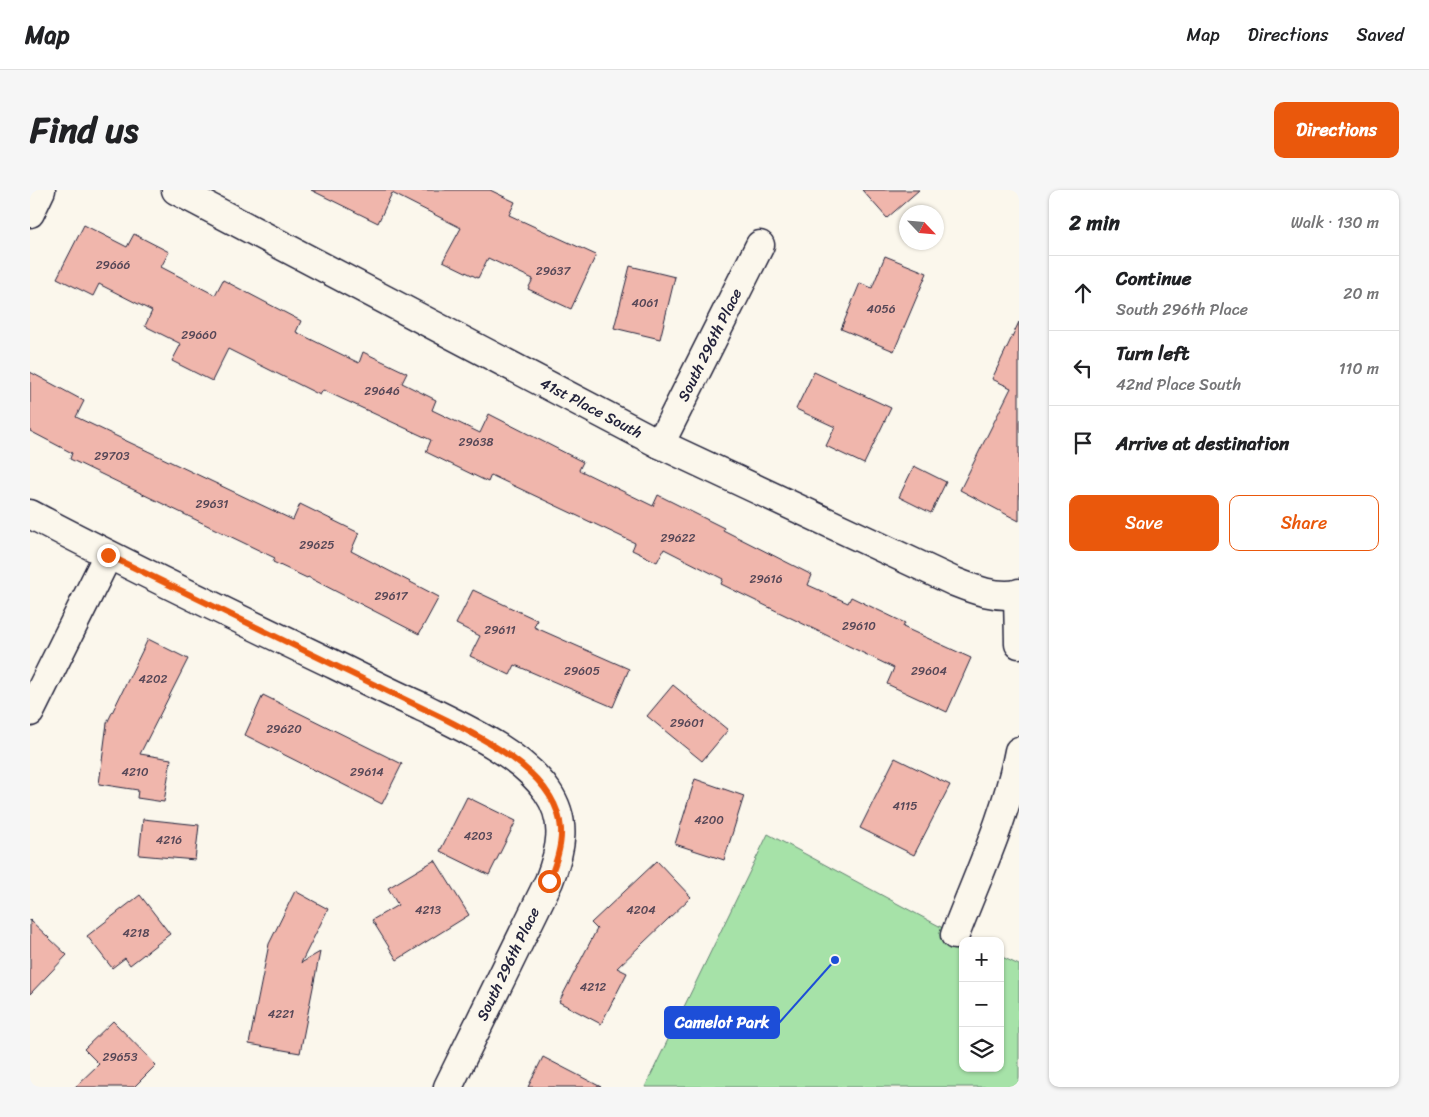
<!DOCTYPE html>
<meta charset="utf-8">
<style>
body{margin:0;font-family:Sriracha,sans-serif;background:#f6f6f6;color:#202124}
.controls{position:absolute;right:15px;bottom:15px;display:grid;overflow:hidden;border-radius:10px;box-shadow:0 1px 4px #0004}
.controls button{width:45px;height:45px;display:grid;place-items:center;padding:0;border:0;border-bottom:1px solid #e0e0e0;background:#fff;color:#202124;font:25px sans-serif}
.compass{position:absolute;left:869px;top:15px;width:45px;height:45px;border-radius:50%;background:#fff;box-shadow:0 1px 4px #0004;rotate:116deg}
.stop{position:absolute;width:15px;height:15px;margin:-11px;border:4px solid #ea580c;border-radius:50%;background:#fff}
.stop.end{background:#ea580c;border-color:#fff;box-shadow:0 1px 5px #0008}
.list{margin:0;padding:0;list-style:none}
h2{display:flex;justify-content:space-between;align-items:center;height:65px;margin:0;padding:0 20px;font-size:21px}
h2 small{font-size:16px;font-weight:400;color:#757577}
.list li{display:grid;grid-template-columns:32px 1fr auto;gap:15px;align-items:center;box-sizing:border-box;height:75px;padding:0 20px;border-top:1px solid #e0e0e0}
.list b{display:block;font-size:19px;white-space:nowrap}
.list p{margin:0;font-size:16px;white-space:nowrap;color:#757577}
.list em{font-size:16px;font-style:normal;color:#757577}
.actions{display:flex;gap:10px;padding:15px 20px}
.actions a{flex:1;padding:11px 0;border:1px solid #ea580c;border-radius:10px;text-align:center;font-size:18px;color:#ea580c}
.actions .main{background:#ea580c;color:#fff}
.icon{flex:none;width:28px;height:28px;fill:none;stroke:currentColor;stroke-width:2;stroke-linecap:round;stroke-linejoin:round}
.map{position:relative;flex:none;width:989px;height:897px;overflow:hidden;border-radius:10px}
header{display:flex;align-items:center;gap:30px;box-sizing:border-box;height:70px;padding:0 25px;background:#fff;border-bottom:1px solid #e0e0e0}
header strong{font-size:24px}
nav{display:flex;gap:28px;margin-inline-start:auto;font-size:18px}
.intro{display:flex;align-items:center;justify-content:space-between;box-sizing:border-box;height:120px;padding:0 30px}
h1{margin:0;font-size:35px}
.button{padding:12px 22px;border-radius:10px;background:#ea580c;color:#fff;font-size:18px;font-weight:700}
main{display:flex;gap:30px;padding:0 30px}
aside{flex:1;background:#fff;border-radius:10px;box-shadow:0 1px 4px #0004}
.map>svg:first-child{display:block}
.green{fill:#a6e2a8;stroke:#648272}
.building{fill:#f0b6ac;stroke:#22223b}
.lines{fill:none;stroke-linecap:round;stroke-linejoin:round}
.street-casing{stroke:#22223b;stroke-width:31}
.secondary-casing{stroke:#22223b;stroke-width:31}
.street{stroke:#fbf7ec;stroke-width:28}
.secondary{stroke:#fbf7ec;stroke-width:28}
.route{stroke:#ea580c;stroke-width:6}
.labels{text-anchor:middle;stroke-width:4;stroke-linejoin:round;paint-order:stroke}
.number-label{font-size:12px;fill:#564757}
.street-label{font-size:15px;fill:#22223b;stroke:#fbf7ec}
.leader{fill:none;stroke:#1d4ed8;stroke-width:2}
.callout-dot{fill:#1d4ed8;stroke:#fbf7ec;stroke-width:2}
.callout{fill:#1d4ed8;stroke:#1d4ed8;stroke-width:2}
.callout-label{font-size:16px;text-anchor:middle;font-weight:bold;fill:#fff}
</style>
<header>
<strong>Map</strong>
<nav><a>Map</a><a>Directions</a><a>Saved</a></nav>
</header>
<div class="intro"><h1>Find us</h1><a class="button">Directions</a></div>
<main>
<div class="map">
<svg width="989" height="897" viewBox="0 0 989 897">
<rect width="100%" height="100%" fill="#fbf7ec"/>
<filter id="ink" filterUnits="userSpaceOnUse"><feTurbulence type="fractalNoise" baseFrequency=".02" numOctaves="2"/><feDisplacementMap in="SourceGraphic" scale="10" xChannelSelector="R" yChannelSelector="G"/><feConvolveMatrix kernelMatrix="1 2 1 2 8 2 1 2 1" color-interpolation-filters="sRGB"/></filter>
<g filter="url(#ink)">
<path class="green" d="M 738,644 L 937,751 L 933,751 L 933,878 L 970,878 L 970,766 L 989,775 L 989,897 L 615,897 Z"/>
<path class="building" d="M 281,0 L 460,0 L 485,12 L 479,25 L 566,65 L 541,119 L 498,99 L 503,89 L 458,68 L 448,88 L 413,71 L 431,38 L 362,3 L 348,33 Z
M 832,0 L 889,0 L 857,28 Z
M 54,35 L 97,57 L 104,44 L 139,62 L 131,77 L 185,105 L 193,90 L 271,131 L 266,142 L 329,173 L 333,162 L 377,183 L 372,193 L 406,210 L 402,220 L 450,243 L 459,224 L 553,272 L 549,280 L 623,316 L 628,305 L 694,338 L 693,340 L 782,385 L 778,395 L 818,413 L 821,407 L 875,433 L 873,437 L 941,468 L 917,522 L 857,494 L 864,478 L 691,394 L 693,389 L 634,359 L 627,372 L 602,360 L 605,353 L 461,285 L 458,292 L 396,262 L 401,250 L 293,200 L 290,205 L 198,159 L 182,191 L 142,171 L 151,154 L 115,136 L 122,121 L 69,94 L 63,106 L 27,88 Z
M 855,66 L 897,83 L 864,161 L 811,139 L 830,93 L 842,98 Z
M 600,76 L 645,87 L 630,149 L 584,138 Z
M 989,132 L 989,331 L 930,300 L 981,198 L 962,189 Z
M 0,182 L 54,211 L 46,227 L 263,330 L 270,314 L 329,343 L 321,361 L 409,407 L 389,444 L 278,387 L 277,388 L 243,372 L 245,368 L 40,269 L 42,263 L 0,241 Z
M 784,182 L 861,218 L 834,274 L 796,256 L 805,237 L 766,219 Z
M 884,276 L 916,292 L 901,323 L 869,307 Z
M 443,400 L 507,430 L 504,437 L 599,479 L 583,517 L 485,475 L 480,485 L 440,466 L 450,446 L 426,434 Z
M 118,449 L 158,469 L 110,564 L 141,569 L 134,612 L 107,608 L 108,600 L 69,594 L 77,533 Z
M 643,495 L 698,540 L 672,571 L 617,526 Z
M 233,505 L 372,574 L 352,614 L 215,545 Z
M 865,568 L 920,595 L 884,665 L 830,638 Z
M 665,589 L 714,606 L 694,670 L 645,654 Z
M 437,607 L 486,631 L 459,685 L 410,661 Z
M 113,629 L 169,635 L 165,670 L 109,665 Z
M 405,670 L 439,725 L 367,770 L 342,730 L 368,715 L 358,698 Z
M 627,671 L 661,707 L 587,778 L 597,783 L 571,834 L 529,812 L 567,739 L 561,733 Z
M 265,701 L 298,719 L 271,773 L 290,762 L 270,863 L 219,854 L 239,754 Z
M 110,705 L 140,744 L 100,775 L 95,768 L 82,778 L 57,746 Z
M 0,730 L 37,765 L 0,804 Z
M 83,831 L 126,875 L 104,897 L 45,897 L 69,874 L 54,859 Z
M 513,867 L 571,897 L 498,897 Z"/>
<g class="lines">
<defs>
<g id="street">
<path id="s1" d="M 146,0 L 630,254 L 925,392 C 945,400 966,408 988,404"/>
<path id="s2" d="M 630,254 L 730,55"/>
<path d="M 0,324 C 100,377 203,426 305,475 C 333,489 361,503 390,516 C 432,537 490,562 517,601 C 538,631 531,660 519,691 L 418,897"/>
<path d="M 989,403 L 988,404 L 989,454"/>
<path d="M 0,522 L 78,365"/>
<path d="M 925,745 C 948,685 977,624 989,561"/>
</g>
<path id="secondary" d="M 0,23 L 11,0"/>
</defs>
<use href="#street" class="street-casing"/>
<use href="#secondary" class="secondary-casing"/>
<use href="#street" class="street"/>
<use href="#secondary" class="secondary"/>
</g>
</g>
<g class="lines" filter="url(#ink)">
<path class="route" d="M 78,365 L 417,530 C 459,552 527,585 531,639 C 532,657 525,675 519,691"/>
</g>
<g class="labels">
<g class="number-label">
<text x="83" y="79">29666</text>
<text x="523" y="85">29637</text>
<text x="615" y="117">4061</text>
<text x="851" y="123">4056</text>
<text x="169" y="149">29660</text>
<text x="352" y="205">29646</text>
<text x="446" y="256">29638</text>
<text x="82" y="270">29703</text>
<text x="182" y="318">29631</text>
<text x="648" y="352">29622</text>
<text x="287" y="359">29625</text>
<text x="736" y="393">29616</text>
<text x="361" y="410">29617</text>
<text x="829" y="440">29610</text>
<text x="470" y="444">29611</text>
<text x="552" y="485">29605</text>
<text x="899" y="485">29604</text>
<text x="123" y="493">4202</text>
<text x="657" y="537">29601</text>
<text x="254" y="543">29620</text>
<text x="105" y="586">4210</text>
<text x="337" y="586">29614</text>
<text x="875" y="620">4115</text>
<text x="679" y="634">4200</text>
<text x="448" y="650">4203</text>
<text x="139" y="654">4216</text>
<text x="398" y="724">4213</text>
<text x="611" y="724">4204</text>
<text x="106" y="747">4218</text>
<text x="563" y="801">4212</text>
<text x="251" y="828">4221</text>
<text x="90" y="871">29653</text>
</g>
<g class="street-label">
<text dy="5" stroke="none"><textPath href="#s2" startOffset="111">South 296th Place</textPath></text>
<text dy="5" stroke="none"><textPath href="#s1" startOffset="469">41st Place South</textPath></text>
<text transform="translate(478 774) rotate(-64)" y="5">South 296th Place</text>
</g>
</g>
<path class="leader" d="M805 770L749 833"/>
<circle class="callout-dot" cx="805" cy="770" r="5"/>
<rect class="callout" x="635" y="817" width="114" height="31" rx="5"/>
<g class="callout-label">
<text x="692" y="838">Camelot Park</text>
</g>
</svg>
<div class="controls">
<button>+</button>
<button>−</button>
<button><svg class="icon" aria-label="layers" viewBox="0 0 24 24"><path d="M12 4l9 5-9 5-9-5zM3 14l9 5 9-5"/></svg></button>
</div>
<svg class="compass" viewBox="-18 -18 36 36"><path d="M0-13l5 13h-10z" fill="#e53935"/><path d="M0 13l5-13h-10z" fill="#757577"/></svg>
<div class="stop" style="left:519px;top:691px"></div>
<div class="stop end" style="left:78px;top:365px"></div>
</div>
<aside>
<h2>2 min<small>Walk · 130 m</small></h2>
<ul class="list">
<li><svg class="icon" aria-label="ahead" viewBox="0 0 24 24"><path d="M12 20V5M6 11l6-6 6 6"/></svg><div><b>Continue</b><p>South 296th Place</p></div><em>20 m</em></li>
<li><svg class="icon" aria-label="left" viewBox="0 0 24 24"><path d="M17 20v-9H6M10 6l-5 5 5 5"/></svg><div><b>Turn left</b><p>42nd Place South</p></div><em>110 m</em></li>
<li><svg class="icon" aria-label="arrive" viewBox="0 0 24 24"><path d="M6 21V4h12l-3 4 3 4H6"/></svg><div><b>Arrive at destination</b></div></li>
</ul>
<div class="actions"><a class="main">Save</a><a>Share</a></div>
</aside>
</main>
